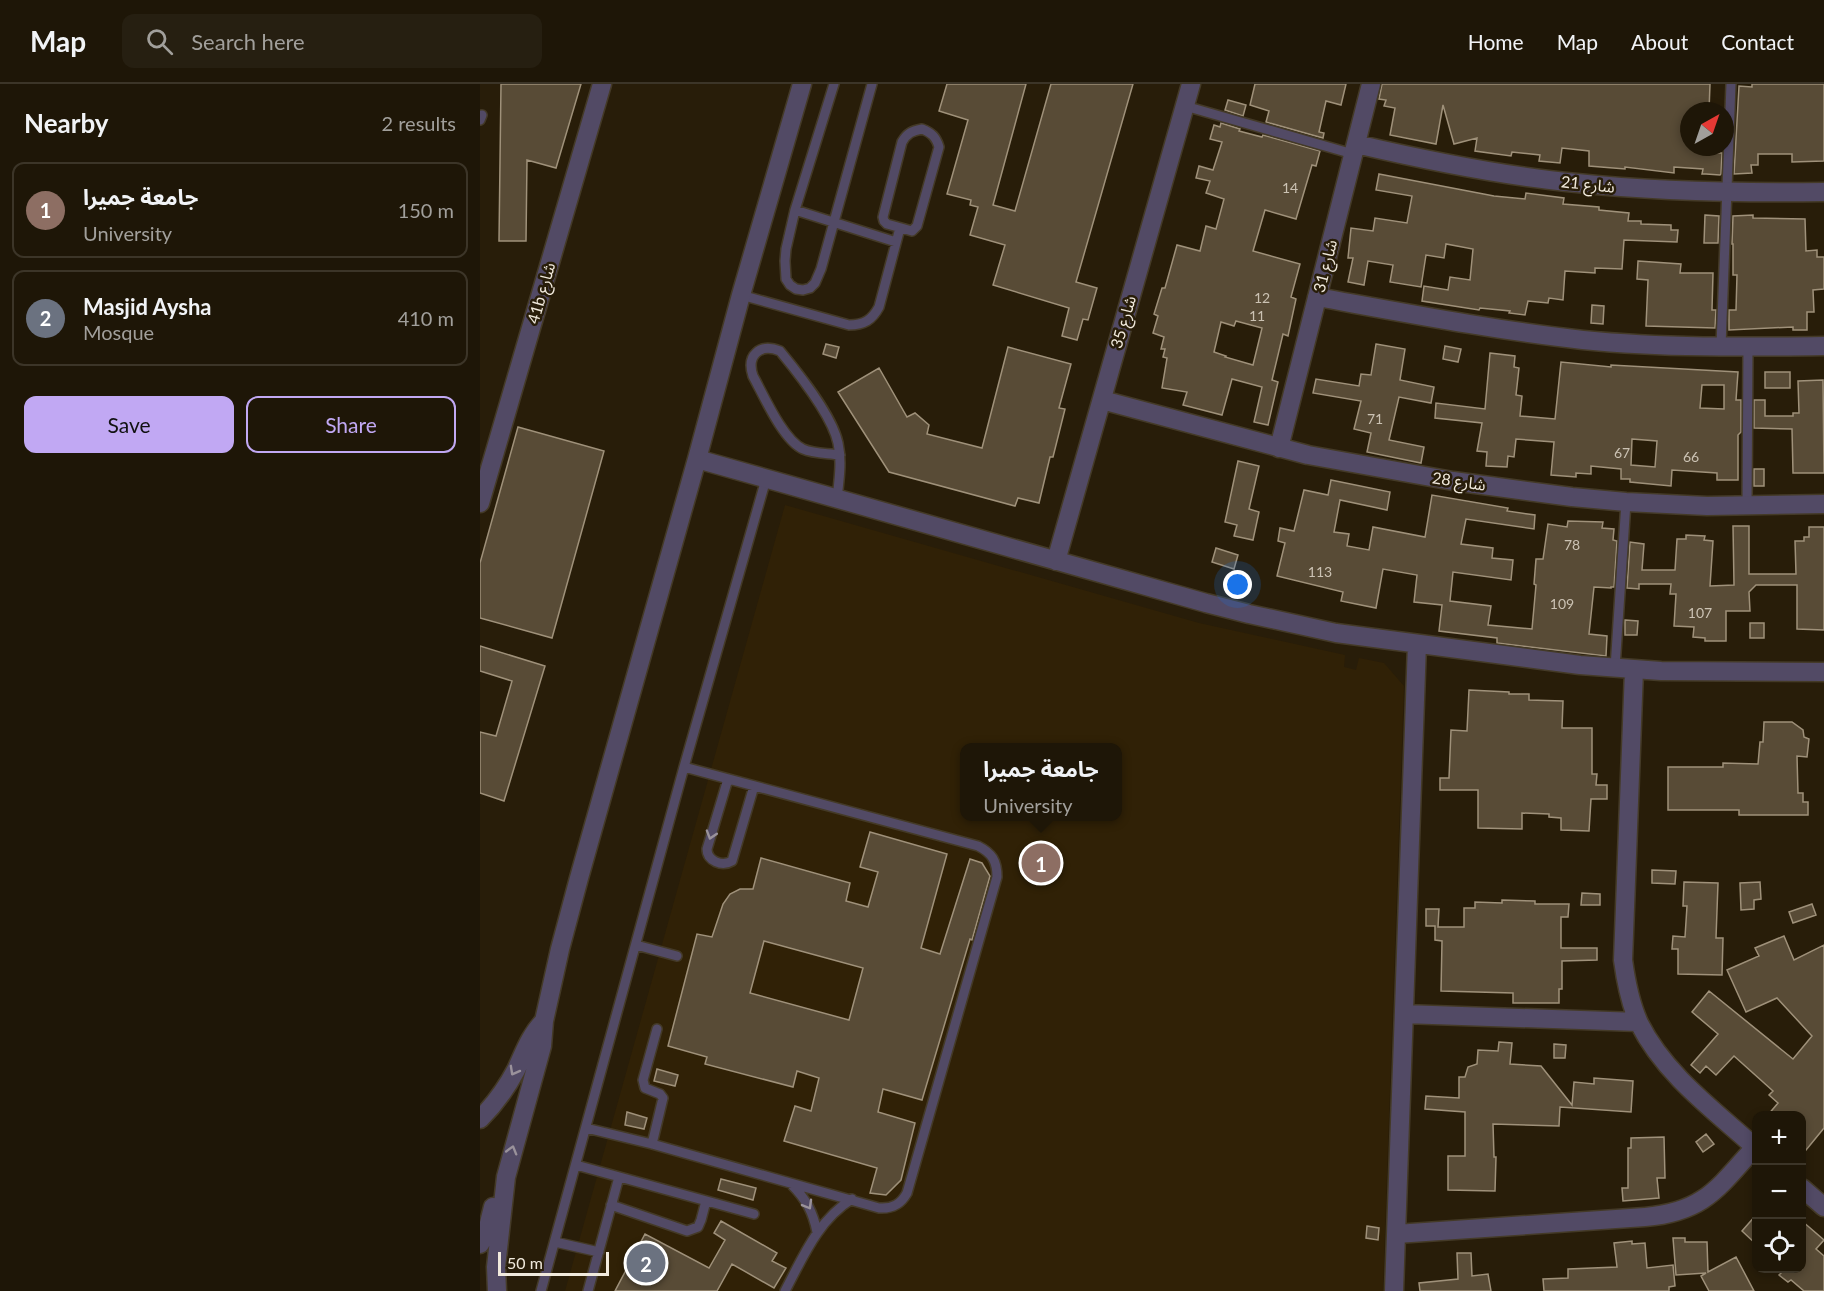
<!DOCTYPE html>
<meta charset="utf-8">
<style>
body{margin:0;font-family:Lato,"Noto Sans Arabic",sans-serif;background:#261f11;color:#f1f3f6}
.controls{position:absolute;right:18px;bottom:18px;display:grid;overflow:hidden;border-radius:12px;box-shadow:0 3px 9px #0003}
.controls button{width:54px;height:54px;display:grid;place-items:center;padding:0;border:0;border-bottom:2px solid #3c3528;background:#1e1607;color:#f1f3f6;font:30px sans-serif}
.compass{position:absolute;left:1200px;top:18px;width:54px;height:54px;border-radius:50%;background:#1e1607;box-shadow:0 3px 9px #0003;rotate:40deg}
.scale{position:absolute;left:18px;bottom:15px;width:111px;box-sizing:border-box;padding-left:6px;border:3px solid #f1eadd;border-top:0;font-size:16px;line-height:21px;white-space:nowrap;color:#f1eadd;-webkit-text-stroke:4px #281d09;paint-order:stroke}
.you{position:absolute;left:758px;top:501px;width:21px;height:21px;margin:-15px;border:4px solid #fff;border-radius:50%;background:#1a73e8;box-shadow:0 0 0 9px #1a73e833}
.badge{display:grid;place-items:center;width:39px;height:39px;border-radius:50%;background:#c1a8f3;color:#fff;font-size:20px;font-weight:700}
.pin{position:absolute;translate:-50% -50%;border:3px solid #fff;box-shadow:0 2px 6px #0006}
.popup{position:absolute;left:480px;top:659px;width:162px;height:78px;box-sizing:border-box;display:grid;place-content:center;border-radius:12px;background:#1e1607;filter:drop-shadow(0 2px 4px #0005);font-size:20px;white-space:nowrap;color:#a19f9b}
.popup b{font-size:22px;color:#f1f3f6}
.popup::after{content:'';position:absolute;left:50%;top:100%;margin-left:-12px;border:12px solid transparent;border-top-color:#1e1607}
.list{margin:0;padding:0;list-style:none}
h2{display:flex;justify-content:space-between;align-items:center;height:78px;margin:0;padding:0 24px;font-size:26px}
h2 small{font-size:20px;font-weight:400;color:#a19f9b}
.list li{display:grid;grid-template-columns:39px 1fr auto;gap:18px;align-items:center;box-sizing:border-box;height:96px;margin:0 12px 12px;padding:0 12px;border:2px solid #3c3528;border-radius:12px}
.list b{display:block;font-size:22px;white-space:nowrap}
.list p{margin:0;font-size:20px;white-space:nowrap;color:#a19f9b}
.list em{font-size:20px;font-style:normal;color:#a19f9b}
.actions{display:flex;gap:12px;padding:18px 24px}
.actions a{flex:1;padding:14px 0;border:2px solid #c1a8f3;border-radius:12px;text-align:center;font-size:21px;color:#c1a8f3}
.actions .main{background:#c1a8f3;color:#111}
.icon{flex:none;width:33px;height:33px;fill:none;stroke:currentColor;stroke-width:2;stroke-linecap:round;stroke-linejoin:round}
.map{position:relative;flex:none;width:1344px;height:1207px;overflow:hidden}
header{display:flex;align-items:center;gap:36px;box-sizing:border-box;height:84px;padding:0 30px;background:#1e1607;border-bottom:2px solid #3c3528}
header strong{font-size:28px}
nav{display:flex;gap:33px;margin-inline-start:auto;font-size:21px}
.search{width:420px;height:54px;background:#261f11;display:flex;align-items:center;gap:15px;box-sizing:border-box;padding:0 21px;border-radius:12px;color:#a19f9b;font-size:22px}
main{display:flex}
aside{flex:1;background:#1e1607}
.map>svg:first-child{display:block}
.built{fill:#302106;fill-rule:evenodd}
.building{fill:#584b36;stroke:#9f917a;stroke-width:1.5;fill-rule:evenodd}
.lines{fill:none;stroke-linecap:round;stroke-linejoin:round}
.service-casing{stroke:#443a27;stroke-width:12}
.minor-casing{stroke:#443a27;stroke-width:21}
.service{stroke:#524a65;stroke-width:9}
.minor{stroke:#524a65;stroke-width:18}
.oneway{stroke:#9a929b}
.labels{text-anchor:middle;stroke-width:5;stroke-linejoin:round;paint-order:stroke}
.number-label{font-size:14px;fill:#cbc2b3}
.street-label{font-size:16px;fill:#f1eadd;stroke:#281d09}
</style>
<header>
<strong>Map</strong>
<div class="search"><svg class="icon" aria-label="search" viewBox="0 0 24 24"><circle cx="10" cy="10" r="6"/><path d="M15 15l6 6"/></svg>Search here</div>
<nav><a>Home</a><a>Map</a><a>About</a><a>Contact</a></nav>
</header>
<main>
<aside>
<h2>Nearby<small>2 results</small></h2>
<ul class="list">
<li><span class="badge" style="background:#8d6e63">1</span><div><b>جامعة جميرا</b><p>University</p></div><em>150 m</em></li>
<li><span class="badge" style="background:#6b7280">2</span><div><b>Masjid Aysha</b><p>Mosque</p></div><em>410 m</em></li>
</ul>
<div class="actions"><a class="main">Save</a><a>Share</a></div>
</aside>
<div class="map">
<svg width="1344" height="1207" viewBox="0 0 1344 1207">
<rect width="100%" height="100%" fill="#281d09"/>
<path class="built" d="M 305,421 L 719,539 L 865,571 L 864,583 L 876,586 L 879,574 L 904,579 L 924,602 L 903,1207 L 85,1207 ZM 484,664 L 638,664 L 638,732 L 484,732 Z"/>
<path class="building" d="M 21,0 L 101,0 L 76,84 L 47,76 L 46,157 L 19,157 Z
M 467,0 L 546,0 L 513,121 L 535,127 L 571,0 L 653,0 L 596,198 L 617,204 L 608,236 L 603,235 L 597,256 L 582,252 L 589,224 L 513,201 L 525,161 L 490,151 L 498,123 L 490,121 L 491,116 L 467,110 L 488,36 L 459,27 Z
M 775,0 L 866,0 L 861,21 L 846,17 L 839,48 L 844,49 L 843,54 L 786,38 L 789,27 L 770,21 Z
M 902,0 L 1230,0 L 1229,27 L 1209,27 L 1209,63 L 1227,63 L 1227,69 L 1242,69 L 1241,90 L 1240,91 L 1226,90 L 1222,90 L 1223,85 L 1194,83 L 1194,89 L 1145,83 L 1145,85 L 1109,82 L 1109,67 L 1082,64 L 1080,79 L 1059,77 L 1060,71 L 1032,68 L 1031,72 L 995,67 L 997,54 L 974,60 L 963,21 L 956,60 L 910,51 L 915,24 L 904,22 L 906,16 L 899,15 Z
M 1272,0 L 1344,0 L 1344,77 L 1312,78 L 1312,70 L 1278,70 L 1278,81 L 1271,81 L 1272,89 L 1254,90 L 1259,2 L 1272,3 Z
M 748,16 L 766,21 L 763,32 L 745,26 Z
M 741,39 L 760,45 L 759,47 L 782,53 L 783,51 L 840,67 L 836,82 L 832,81 L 816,135 L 785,126 L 773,167 L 820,180 L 811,213 L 816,215 L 808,252 L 803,250 L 792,296 L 798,298 L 788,341 L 774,338 L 782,303 L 752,295 L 742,331 L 703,321 L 707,308 L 682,304 L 687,274 L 683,273 L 685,265 L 681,265 L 684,253 L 673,249 L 678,232 L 674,230 L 682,204 L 685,204 L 697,161 L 720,167 L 726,142 L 736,145 L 744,115 L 726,109 L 730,97 L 716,94 L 719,82 L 733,86 L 742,58 L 730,55 L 734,41 L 740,43 ZM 756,237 L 782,244 L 773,281 L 745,273 L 746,272 L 734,268 L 741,238 L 754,242 Z
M 899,90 L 1014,112 L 1045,115 L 1046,109 L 1084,114 L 1083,120 L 1119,123 L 1119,126 L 1149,129 L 1148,137 L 1161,137 L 1161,140 L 1191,141 L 1191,146 L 1198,146 L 1197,158 L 1144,156 L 1142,185 L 1115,184 L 1115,189 L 1085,187 L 1083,216 L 1069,214 L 1068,219 L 1048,217 L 1045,231 L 1029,229 L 1030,227 L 1000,224 L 999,226 L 942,217 L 944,202 L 968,206 L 970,193 L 990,196 L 993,165 L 966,160 L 964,174 L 946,171 L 941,203 L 910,198 L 913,181 L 888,177 L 884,201 L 868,198 L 873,174 L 868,174 L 871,144 L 893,147 L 895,134 L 927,139 L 932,112 L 896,106 Z
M 1225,131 L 1239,132 L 1238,159 L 1224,159 Z
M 1273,131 L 1273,134 L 1325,135 L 1326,167 L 1337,166 L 1337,173 L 1344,173 L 1344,205 L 1333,206 L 1334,228 L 1327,228 L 1327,246 L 1313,246 L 1313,243 L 1249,246 L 1249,226 L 1256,226 L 1257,191 L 1253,191 L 1253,160 L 1252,160 L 1253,132 Z
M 1158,177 L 1201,180 L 1200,189 L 1233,189 L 1232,226 L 1236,226 L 1235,244 L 1166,242 L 1168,196 L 1157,195 Z
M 1112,221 L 1124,222 L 1123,240 L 1111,239 Z
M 346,260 L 359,263 L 356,274 L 343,270 Z
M 896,260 L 925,265 L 920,296 L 954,303 L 951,319 L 919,313 L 909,356 L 944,363 L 941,379 L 887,368 L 891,349 L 874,345 L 881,317 L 833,309 L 836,295 L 879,302 L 881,290 L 891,291 Z
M 965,262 L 981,265 L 978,278 L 963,275 Z
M 528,263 L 591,280 L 579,324 L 585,325 L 573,373 L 570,373 L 559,419 L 538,414 L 535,422 L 409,388 L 358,308 L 399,284 L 427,333 L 435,329 L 449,341 L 447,350 L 502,364 Z
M 1010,269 L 1035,272 L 1034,283 L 1039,284 L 1036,311 L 1042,312 L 1040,332 L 1075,335 L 1081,278 L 1131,283 L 1131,281 L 1258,288 L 1256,316 L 1261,316 L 1261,348 L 1258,351 L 1258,396 L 1237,396 L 1237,389 L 1192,386 L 1191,402 L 1150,398 L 1150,395 L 1141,395 L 1141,385 L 1111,382 L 1111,390 L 1096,389 L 1096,393 L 1071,391 L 1074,358 L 1036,355 L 1034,373 L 1028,372 L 1027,383 L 1006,382 L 1007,368 L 997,367 L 1002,339 L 955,334 L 956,319 L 1005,325 ZM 1222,301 L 1244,301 L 1244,325 L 1220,324 ZM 1152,355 L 1177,357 L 1175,383 L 1151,381 Z
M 1285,288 L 1310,288 L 1310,304 L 1285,304 Z
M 1343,296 L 1344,389 L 1313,389 L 1312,345 L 1274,344 L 1274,316 L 1285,316 L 1285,332 L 1313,332 L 1313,329 L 1319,329 L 1318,297 Z
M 38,343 L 124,367 L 72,554 L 0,534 L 0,479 Z
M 758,377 L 779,382 L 769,425 L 779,428 L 773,456 L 754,452 L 757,441 L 745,438 Z
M 1274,385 L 1284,385 L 1284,402 L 1274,402 Z
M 851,396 L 910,408 L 907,426 L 860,416 L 854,448 L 869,450 L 867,462 L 889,466 L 893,443 L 945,453 L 952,411 L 1028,424 L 1027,427 L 1055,431 L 1054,445 L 986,435 L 981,460 L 1013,464 L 1012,474 L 1033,476 L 1031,496 L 973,488 L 970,517 L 1011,522 L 1008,541 L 1052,545 L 1056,501 L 1054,500 L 1056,475 L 1063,475 L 1068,440 L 1087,443 L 1088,437 L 1123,438 L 1122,444 L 1134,445 L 1133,456 L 1137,457 L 1134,503 L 1131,503 L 1131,504 L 1114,503 L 1109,550 L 1127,552 L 1126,572 L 1017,559 L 1017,554 L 959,547 L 962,521 L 934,518 L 937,491 L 903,485 L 896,524 L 861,517 L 863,508 L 797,492 L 805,459 L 798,457 L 800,444 L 814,447 L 824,406 L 848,411 Z
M 1253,442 L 1269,442 L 1269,490 L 1316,490 L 1315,457 L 1324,457 L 1324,453 L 1329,453 L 1329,443 L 1344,443 L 1344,546 L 1317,545 L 1317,501 L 1276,501 L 1269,508 L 1270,527 L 1246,527 L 1246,557 L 1225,557 L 1225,554 L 1213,553 L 1214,543 L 1194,542 L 1196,510 L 1190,510 L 1191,500 L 1159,500 L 1159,505 L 1147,504 L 1150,458 L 1164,460 L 1162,486 L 1195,486 L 1197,455 L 1206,455 L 1206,451 L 1225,452 L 1224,456 L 1233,457 L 1230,502 L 1254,501 Z
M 736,464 L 758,471 L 754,485 L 732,478 Z
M 1145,536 L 1158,537 L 1157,551 L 1145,551 Z
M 1270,539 L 1284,539 L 1284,554 L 1270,554 Z
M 0,562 L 65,582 L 24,717 L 0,709 L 0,648 L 16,652 L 32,597 L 0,587 Z
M 989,606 L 1029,608 L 1029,610 L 1049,610 L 1049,616 L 1083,617 L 1082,644 L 1112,644 L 1112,690 L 1117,690 L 1116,701 L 1127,701 L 1127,715 L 1111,715 L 1109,747 L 1081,746 L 1081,734 L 1069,733 L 1069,730 L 1042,729 L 1042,745 L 998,744 L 998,706 L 960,706 L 960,694 L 969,694 L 971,646 L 987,647 Z
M 1284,638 L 1312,638 L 1323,646 L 1324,653 L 1329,655 L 1327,673 L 1317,672 L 1318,709 L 1323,709 L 1323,718 L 1328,718 L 1328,731 L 1259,731 L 1259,726 L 1188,726 L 1188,683 L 1243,683 L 1243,679 L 1278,680 L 1280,658 L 1283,658 Z
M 390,748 L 467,770 L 441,864 L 460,870 L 490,775 L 502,779 L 510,792 L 492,856 L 490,855 L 442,1016 L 403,1005 L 398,1028 L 435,1039 L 421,1096 L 406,1111 L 390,1109 L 397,1084 L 304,1057 L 315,1022 L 331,1027 L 339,994 L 317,987 L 313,1003 L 225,980 L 227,973 L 188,962 L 217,850 L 232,853 L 243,820 L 250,810 L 260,805 L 273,805 L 281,774 L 370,799 L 366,817 L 388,823 L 398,788 L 380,783 ZM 284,857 L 383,884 L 369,936 L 270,909 Z
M 1172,786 L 1196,787 L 1195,800 L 1172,799 Z
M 1204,798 L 1238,799 L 1236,854 L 1243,854 L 1242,891 L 1198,890 L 1198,865 L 1192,865 L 1193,852 L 1205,853 L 1207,822 L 1203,822 Z
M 1280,798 L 1281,815 L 1274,816 L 1274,825 L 1261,826 L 1260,799 Z
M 1102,809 L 1120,810 L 1120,821 L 1101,821 Z
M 1022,816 L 1055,817 L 1055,820 L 1089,820 L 1088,833 L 1081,833 L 1081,864 L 1117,864 L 1117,876 L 1082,877 L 1082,905 L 1079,905 L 1079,919 L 1033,919 L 1033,909 L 961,907 L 962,857 L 955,856 L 955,842 L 946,842 L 946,825 L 959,825 L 958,843 L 984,843 L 984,824 L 995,824 L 995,818 L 1022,819 Z
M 1332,820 L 1336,831 L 1313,839 L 1309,828 Z
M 1304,852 L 1314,876 L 1344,861 L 1344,1044 L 1322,1071 L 1322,1032 L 1287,1032 L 1298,1019 L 1289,1011 L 1293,1007 L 1254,972 L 1236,991 L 1226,982 L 1220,989 L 1211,981 L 1238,950 L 1212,928 L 1229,907 L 1313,975 L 1332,952 L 1297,914 L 1266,928 L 1247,886 L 1279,872 L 1275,864 Z
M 1019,958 L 1032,959 L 1030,980 L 1061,982 L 1092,1021 L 1094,998 L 1114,1000 L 1114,994 L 1153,997 L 1151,1028 L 1080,1023 L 1079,1042 L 1013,1040 L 1014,1073 L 1016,1073 L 1015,1107 L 968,1106 L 968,1072 L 985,1072 L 985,1028 L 945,1025 L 946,1012 L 979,1014 L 979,993 L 985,993 L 988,983 L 997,980 L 998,966 L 1018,967 Z
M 1074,960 L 1086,961 L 1085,974 L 1074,974 Z
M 177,985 L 198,991 L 195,1002 L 174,997 Z
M 147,1028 L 167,1034 L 164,1045 L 145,1041 Z
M 1226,1050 L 1234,1060 L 1223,1068 L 1216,1058 Z
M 1184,1053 L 1185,1094 L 1177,1094 L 1179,1114 L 1143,1117 L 1142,1104 L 1148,1104 L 1148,1064 L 1151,1064 L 1151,1054 Z
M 241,1095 L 276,1104 L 273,1116 L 238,1106 Z
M 1276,1131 L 1276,1160 L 1262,1147 Z
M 241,1137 L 297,1169 L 292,1177 L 306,1184 L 294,1204 L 252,1180 L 237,1207 L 135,1207 L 165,1150 L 229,1184 L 245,1156 L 234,1149 Z
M 1322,1137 L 1344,1156 L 1336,1165 L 1344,1172 L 1344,1207 L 1324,1207 L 1311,1196 L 1308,1198 L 1299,1191 L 1302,1188 L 1298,1185 L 1322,1185 Z
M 887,1142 L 899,1144 L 898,1156 L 886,1154 Z
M 1193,1154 L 1205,1154 L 1205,1158 L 1227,1158 L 1228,1188 L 1256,1173 L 1274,1207 L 1229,1207 L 1221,1192 L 1226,1189 L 1196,1191 Z
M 1152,1157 L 1152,1160 L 1165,1159 L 1167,1184 L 1193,1181 L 1195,1202 L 1189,1203 L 1189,1207 L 1064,1207 L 1063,1195 L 1088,1194 L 1088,1185 L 1137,1183 L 1134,1159 Z
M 977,1169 L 991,1169 L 992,1192 L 1008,1190 L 1011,1207 L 940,1207 L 939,1199 L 978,1195 Z"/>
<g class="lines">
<defs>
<path id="service" d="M 354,0 L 315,126 L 306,165 L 305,177 L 306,195 L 310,201 L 316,205 L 323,206 L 330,204 L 335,199 L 341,185 L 392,0
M 705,22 L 873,70
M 0,36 L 2,31
M 442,45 C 452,49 456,53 459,63 L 437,142 L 432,147 L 407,140 L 404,137 L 403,133 L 422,58 C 427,49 432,47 442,45 Z
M 315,126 L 416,158
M 261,211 L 369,241 C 384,241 392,236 399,223 L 420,144
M 1241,262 L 1251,0
M 357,415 C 359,396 362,377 358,359 C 352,331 319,290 300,267 C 280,259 266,271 273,292 C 284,312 303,356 323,365 C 334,370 348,369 360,371
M 1267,421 L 1268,263
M 1135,584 L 1146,418
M 248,695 L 227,765 C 227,777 242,783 252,777 L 274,702
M 156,861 L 197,872
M 106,1044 L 172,1060 L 399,1124 C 413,1125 421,1120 427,1109 L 517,793 C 517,777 512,769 498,762 L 204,683
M 172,1060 L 183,1014 L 180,1010 L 165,1004 L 163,996 L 177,945
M 96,1081 L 274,1130
M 312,1101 C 326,1115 333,1128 337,1148
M 131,1121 L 207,1147 L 218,1143 L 221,1136 L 226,1117
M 75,1158 L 119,1168
M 61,1207 L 204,683 L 286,395
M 108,1207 L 139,1093
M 305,1207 C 323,1173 338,1136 372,1115"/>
<path id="minor" d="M 876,60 C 949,77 1022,92 1097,99 C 1179,108 1261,109 1344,108
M 837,213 C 926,229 1014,246 1103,256 C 1183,264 1264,263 1344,262
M 622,316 L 828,371 L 973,397 L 1092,413 L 1146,418 L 1227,422 L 1344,420
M 799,364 L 891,0
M 217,375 L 726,519 L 769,530 L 856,549 L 1100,581 L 1181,587 L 1344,588
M 0,419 L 122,0
M 576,477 L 711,0
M 1154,586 L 1143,876 C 1146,898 1150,919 1159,939 C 1185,991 1235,1027 1276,1064
M 924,930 L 1158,938
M 0,1035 C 14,1021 27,1003 36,986 C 44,969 50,951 64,937
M 1322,1104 L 1344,1123
M 916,1150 L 1165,1133 C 1224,1128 1238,1104 1275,1063
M 0,1160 L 7,1147 L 13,1123
M 17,1207 L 16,1183 L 26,1093 L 62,962 L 64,937 L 80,865 L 99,794 L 217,375 L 261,211 L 322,0
M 914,1207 L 937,560"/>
</defs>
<use href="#service" class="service-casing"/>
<use href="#minor" class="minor-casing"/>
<use href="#service" class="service"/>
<use href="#minor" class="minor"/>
</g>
<defs><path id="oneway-chevron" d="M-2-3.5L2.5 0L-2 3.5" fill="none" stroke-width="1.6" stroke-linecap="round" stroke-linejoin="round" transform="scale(1.5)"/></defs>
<g class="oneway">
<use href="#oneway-chevron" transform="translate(231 751) rotate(107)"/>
<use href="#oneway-chevron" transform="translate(34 987) rotate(119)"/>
<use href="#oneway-chevron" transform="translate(32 1066) rotate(-74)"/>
<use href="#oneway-chevron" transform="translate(328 1121) rotate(60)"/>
</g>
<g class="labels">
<g class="number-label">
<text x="810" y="109">14</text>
<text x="782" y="219">12</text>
<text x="777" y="237">11</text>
<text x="895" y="340">71</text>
<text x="1142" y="374">67</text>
<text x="1211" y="378">66</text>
<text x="1092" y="466">78</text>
<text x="840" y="493">113</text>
<text x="1082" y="525">109</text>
<text x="1220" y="534">107</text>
</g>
<g class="street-label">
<text transform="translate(1108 100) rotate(6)" y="6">شارع 21</text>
<text transform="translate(845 182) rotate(-76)" y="6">شارع 31</text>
<text transform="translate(61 209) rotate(-74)" y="6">41b شارع</text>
<text transform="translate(643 238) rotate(-74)" y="6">شارع 35</text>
<text transform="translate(979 397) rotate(8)" y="6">شارع 28</text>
</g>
</g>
</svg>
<div class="controls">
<button>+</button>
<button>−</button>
<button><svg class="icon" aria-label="locate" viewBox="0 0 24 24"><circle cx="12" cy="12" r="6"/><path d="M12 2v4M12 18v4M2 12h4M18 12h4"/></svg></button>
</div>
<svg class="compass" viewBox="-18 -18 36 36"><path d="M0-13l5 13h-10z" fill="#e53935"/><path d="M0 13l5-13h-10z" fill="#a19f9b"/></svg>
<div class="scale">50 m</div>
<div class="you"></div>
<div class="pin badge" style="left:561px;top:779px;background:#8d6e63">1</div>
<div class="popup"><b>جامعة جميرا</b>University</div>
<div class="pin badge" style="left:166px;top:1179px;background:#6b7280">2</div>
</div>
</main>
